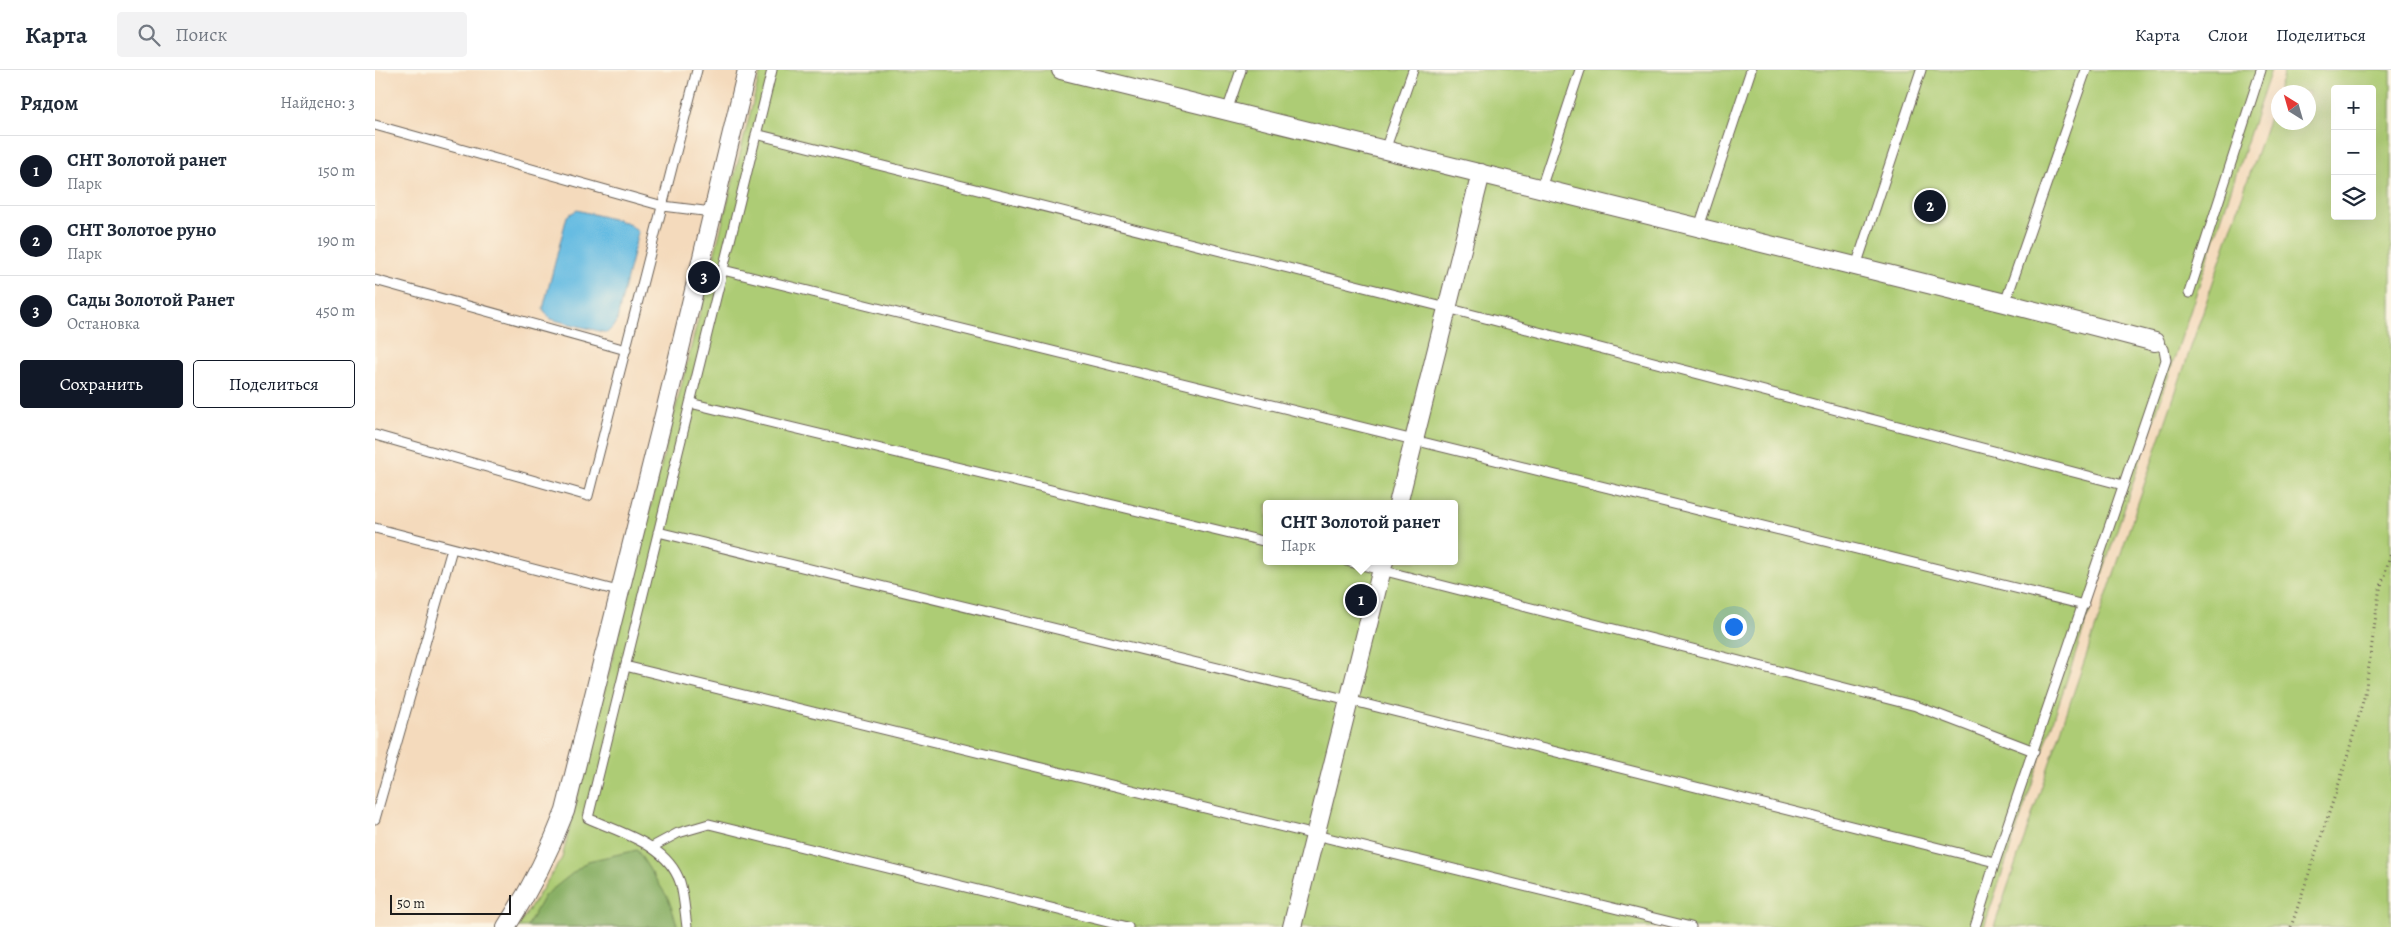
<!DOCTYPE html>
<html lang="ru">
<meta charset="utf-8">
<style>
body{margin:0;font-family:Alegreya,serif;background:#f2f2f3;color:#1f2937}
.controls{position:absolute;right:15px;top:15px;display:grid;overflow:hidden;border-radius:5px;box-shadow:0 5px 20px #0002}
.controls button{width:45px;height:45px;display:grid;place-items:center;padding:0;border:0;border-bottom:1px solid #e0e1e3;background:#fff;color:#1f2937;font:25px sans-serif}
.compass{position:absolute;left:1896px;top:15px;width:45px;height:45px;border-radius:50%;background:#fff;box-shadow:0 5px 20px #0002;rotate:323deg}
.scale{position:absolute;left:15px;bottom:12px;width:121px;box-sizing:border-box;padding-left:5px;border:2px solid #1c1c1c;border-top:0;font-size:14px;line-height:18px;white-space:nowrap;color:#1c1c1c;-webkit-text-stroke:4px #fcf5e5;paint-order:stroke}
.you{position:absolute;left:1358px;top:556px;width:18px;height:18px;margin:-12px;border:4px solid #fff;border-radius:50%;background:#1a73e8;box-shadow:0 0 0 8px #1a73e833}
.badge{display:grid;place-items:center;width:32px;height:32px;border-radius:50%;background:#111827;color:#fff;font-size:16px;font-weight:700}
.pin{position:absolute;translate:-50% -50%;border:2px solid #fff;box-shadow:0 1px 5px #0006}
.popup{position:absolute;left:888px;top:430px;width:195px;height:65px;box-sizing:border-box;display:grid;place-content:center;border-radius:5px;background:#fff;filter:drop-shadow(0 1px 4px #0005);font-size:16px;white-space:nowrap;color:#747a83}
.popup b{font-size:19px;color:#1f2937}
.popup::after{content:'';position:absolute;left:50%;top:100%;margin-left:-10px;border:10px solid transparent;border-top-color:#fff}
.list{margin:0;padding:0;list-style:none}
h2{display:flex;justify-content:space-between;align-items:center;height:65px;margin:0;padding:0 20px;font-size:21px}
h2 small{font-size:16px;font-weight:400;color:#747a83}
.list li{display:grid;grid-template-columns:32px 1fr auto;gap:15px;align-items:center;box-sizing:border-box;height:70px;padding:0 20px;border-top:1px solid #e0e1e3}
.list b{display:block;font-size:19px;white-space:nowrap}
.list p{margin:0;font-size:16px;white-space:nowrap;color:#747a83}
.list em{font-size:16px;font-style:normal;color:#747a83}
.actions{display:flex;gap:10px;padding:15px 20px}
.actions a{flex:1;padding:11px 0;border:1px solid #111827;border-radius:5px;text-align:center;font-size:18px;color:#111827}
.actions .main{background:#111827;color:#fff}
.icon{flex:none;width:28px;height:28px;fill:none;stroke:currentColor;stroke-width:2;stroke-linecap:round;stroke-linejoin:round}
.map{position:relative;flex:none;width:2016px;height:857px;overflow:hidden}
header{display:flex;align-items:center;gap:30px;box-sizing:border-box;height:70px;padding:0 25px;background:#fff;border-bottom:1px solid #e0e1e3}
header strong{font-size:24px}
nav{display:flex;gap:28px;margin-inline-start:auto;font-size:18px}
.search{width:350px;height:45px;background:#f2f2f3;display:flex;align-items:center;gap:12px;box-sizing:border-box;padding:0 18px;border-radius:5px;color:#747a83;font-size:19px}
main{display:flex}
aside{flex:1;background:#fff}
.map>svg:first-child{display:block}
.green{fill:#adcc74;stroke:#647448;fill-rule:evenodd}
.forest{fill:#8ab066;stroke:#536641}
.water{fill:#66bce2;stroke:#416c7f}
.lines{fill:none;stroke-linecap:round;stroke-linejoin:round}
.lane-casing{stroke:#685e54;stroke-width:11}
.street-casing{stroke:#685e54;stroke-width:20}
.path{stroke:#685e54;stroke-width:3;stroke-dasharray:1 4;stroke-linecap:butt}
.lane{stroke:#fff;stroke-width:9}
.street{stroke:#fff;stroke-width:18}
</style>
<header>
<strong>Карта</strong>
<div class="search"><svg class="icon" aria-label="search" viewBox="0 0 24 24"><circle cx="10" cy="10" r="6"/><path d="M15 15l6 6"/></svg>Поиск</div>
<nav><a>Карта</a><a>Слои</a><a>Поделиться</a></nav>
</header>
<main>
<aside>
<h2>Рядом<small>Найдено: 3</small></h2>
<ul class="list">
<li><span class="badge">1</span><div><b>СНТ Золотой ранет</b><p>Парк</p></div><em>150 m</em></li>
<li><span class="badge">2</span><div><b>СНТ Золотое руно</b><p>Парк</p></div><em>190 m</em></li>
<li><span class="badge">3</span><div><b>Сады Золотой Ранет</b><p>Остановка</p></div><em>450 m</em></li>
</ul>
<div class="actions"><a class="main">Сохранить</a><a>Поделиться</a></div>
</aside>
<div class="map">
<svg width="2016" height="857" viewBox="0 0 2016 857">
<rect width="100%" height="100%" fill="#fcf5e5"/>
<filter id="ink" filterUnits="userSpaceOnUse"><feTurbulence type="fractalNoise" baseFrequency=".02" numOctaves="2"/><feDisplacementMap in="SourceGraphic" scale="10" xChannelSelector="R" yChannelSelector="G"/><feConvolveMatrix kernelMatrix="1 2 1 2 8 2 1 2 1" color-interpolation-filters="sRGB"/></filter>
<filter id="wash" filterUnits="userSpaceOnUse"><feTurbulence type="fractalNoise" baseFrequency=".0096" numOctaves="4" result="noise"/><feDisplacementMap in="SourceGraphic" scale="20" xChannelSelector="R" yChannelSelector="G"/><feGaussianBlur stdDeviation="1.12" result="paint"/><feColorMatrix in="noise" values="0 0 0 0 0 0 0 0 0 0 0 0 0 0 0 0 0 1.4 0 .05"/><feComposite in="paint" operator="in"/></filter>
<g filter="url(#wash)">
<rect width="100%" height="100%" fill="#f4dabc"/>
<path class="green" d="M 386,0 L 1896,0 L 1609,857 L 143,857 L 187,788 ZM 892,434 L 1080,434 L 1080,491 L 892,491 Z
M 1910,0 L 2016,0 L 2016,857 L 1619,857 ZM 1960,19 L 1997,19 L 1997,146 L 1960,146 ZM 1934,22 L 1934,52 L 1904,52 L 1904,22 Z"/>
<path class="forest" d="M 262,780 L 293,828 L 303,857 L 152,857 L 169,826 L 213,791 Z"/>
<path class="water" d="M 202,140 L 253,153 L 263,162 L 241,254 L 232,263 L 175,249 L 168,239 L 192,146 Z"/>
</g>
<g filter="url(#ink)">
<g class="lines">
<defs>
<path id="lane" d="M 852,41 L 866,0
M 0,55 L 288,136 L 337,142
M 381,64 L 1072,238 L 1748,415
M 1010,80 L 1038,0
M 1166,118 L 1205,0
M 1324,157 L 1376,0
M 1481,196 L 1546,0
M 348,200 L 1709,535
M 0,210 L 251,280
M 1814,223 L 1886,0
M 1630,233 L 1711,0
M 315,333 L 892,472
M 0,365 L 213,426 L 322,0
M 0,458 L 243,521
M 283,462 L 974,630 L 1620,792
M 971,491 L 1541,636 L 1659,681
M 250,596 L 1316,857
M 0,749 L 77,479
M 277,777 L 303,763 L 334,754 L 753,857
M 312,857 C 310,843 309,825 305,812 C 292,774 245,763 213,748 L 397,0
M 1600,857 L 1620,792 L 1791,290 L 1789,279 L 1780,272"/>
<path id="street" d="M 686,0 L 1630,233 L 1780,272
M 1023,434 L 1106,103
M 131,857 C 155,820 174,783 190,741 L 292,333 L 372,0
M 917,857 L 1009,491"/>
</defs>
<use href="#lane" class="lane-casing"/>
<use href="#street" class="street-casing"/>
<path class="path" d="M 1916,857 L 1969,698 L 1990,624 L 2004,523 L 2016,482"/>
<use href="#lane" class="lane"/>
<use href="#street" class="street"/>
</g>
</g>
</svg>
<div class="controls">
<button>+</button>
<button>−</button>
<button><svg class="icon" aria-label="layers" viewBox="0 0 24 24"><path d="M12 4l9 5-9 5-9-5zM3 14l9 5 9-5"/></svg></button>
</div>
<svg class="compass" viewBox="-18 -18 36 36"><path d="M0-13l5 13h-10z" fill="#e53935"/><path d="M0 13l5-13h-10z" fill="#747a83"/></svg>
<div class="scale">50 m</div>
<div class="you"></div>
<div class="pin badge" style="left:986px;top:530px">1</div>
<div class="popup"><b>СНТ Золотой ранет</b>Парк</div>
<div class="pin badge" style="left:1555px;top:136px">2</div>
<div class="pin badge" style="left:329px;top:207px">3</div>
</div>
</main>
